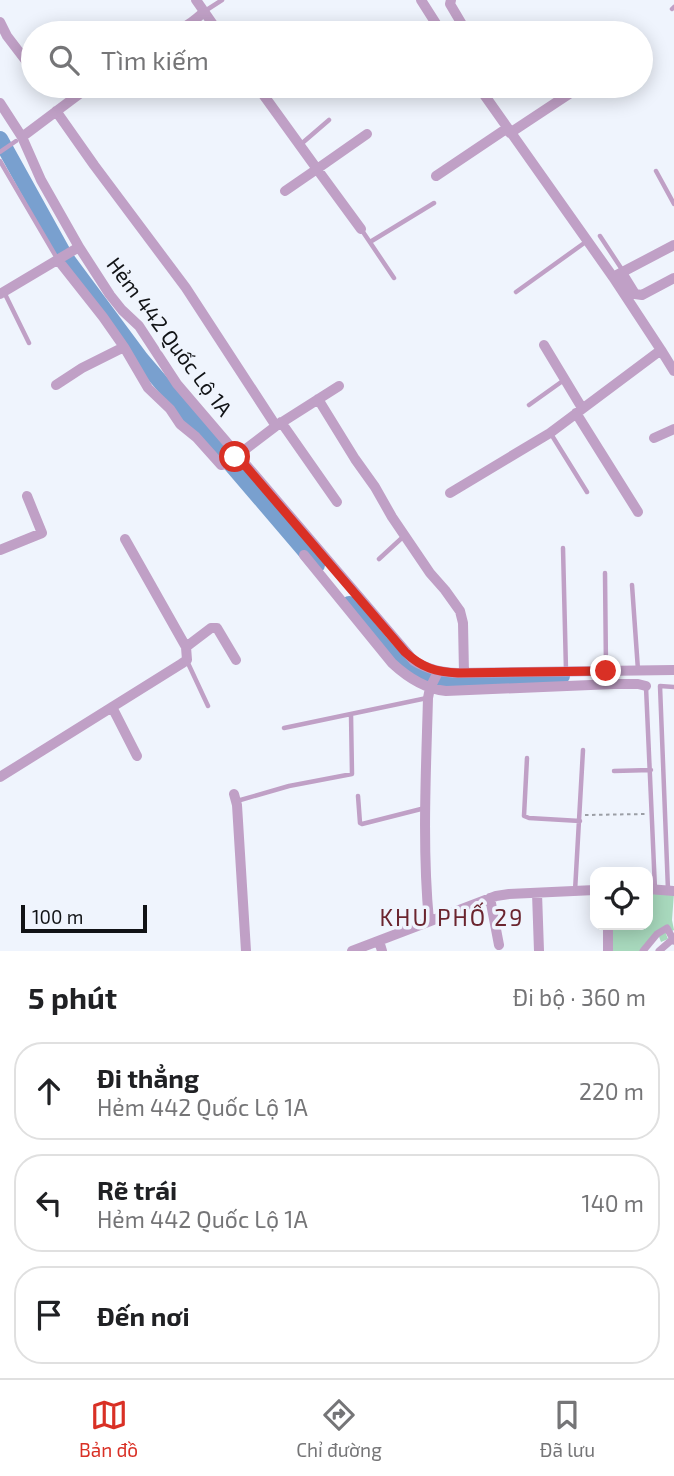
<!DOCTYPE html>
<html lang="vi">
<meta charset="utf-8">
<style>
body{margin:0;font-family:"Exo 2",sans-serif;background:#f6f6f6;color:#202124}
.controls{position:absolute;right:21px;bottom:21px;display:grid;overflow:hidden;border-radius:14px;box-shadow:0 4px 18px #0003}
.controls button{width:63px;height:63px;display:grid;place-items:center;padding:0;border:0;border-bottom:2px solid #e0e0e0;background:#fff;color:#202124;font:35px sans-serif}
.scale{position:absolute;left:21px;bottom:18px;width:126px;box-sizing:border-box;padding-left:7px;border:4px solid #111316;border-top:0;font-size:19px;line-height:24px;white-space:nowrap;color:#111316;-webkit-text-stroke:5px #eff4fd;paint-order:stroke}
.stop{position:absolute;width:21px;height:21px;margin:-16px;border:5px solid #d93025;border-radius:50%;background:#fff}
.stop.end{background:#d93025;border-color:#fff;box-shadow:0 2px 7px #0008}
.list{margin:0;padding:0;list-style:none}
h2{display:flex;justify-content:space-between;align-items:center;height:91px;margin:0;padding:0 28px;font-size:30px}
h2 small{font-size:23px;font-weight:400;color:#757577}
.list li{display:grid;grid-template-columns:46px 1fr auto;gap:21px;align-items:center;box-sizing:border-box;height:98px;margin:0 14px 14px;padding:0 14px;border:2px solid #e0e0e0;border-radius:28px}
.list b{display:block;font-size:26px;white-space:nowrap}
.list p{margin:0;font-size:23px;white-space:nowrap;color:#757577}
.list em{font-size:23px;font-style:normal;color:#757577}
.icon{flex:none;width:38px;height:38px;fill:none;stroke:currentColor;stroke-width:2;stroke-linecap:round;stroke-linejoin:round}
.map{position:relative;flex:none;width:674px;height:951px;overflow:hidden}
.search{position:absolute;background:#fff;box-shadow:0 4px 18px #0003;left:21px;right:21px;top:21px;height:77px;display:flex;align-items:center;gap:18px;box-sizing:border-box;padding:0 24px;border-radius:38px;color:#757577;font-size:26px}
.sheet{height:427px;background:#fff}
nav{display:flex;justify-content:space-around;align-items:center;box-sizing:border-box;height:98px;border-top:2px solid #e0e0e0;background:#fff;font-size:19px;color:#757577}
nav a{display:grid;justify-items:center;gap:4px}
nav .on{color:#d93025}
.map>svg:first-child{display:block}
.green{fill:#a8d9bd}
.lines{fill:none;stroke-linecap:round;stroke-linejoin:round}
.river{stroke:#79a0cf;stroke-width:16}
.path{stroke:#9b9ea5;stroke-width:2;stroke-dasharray:3.5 3.5;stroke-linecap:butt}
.service{stroke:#c0a0c6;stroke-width:4.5}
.pedestrian{stroke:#c0a0c6;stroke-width:7}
.minor{stroke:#c0a0c6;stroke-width:10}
.route{stroke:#d93025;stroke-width:9}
.labels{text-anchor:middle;stroke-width:7;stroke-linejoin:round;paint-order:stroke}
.street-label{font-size:21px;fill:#111316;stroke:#eff4fd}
.neighbourhood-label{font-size:23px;letter-spacing:2px;fill:#6b252f;stroke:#eff4fd}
</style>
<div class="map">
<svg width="674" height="951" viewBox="0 0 674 951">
<rect width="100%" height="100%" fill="#eff4fd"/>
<path class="green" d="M 648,892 L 674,893 L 672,920 L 674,930 L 666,934 L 668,939 L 661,942 L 658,934 L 643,951 L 610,951 L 609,925 L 648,925 Z"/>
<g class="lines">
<path class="river" d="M 0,139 L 66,258 L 141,359 L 317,565
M 349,604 C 366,624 393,663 416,674 C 428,680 446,678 459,678 C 493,678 527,677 562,676"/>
<path class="path" d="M 585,815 L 645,814"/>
<path class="service" d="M 672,9 L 674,7
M 205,11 L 222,0
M 75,27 L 79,33
M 300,145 L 329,120
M 0,152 L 16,141
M 0,161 L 58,260
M 656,171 L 674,204
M 361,229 L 394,278
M 600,236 L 623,271
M 370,242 L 434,203
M 4,292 L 29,343
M 516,292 L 587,241
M 529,405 L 564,380
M 551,434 L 587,492
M 563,548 L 566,671
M 379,559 L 404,536
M 605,573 L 606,670
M 632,585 L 638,670
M 187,661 L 208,706
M 646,687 L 655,889
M 284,728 L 427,698
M 527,758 L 524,816 L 529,818 L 580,821
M 614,771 L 651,770
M 358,796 L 360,823 L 362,824 L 425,808
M 237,801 L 289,786 L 352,774 L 351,714
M 668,890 L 660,686 L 674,687
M 575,891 L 583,750"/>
<path class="pedestrian" d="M 643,951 L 657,934 L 667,928 L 674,941
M 659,951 L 674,938"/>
<path class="minor" d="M 196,0 L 219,33
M 421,0 L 442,33
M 451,0 L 450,4 L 463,26 L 464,33
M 0,22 L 7,36 L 33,70
M 147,33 L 156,26 C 180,33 186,28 204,12
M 257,86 L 317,169 L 367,134
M 0,103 L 22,137 L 41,180 L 79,247 L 110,295 L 122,310 L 139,326 L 177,384 L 414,661 C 429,670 441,672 458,673 L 674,670
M 56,111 L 94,165 L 186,288 L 276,426
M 510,133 L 575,90
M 22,137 L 90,86
M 436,176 L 506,129
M 285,191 L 317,169 L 361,229
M 58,260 L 103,317 L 124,347 L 148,388 L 170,409 L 180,424 L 196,437 L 221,465 L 226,464 L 276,426 L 339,386
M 622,273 L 635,294 L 642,295 L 674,278
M 613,277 L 674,245
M 0,294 L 79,247
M 544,345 L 582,408
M 661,350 L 674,371
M 56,385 L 82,368 L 124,347
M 318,399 L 355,459 L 375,487 L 392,517 L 430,573 L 445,590 L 460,611 L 463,623 L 464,673
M 576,413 L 638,512
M 281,422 L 337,502
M 654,438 L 674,429
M 450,493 L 550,433 L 661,350 L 613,277 L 478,86
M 125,539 L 186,647
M 0,550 L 42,533 L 27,496
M 304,555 L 392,663 C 407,677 426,689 446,691 L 614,684 L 638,684 L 646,686
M 112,707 L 137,756
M 0,777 L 181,664 L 187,660 L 186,647 L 211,628 L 217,628 L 236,660
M 234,794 L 237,805 L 246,951
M 648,889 L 674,891
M 537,893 L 539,951
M 490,898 L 499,945
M 429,921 C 422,847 426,772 428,698 L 430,688 L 438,672
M 608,925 L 608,951
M 379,941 L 382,951
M 352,951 L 496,896 L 509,894 L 595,890"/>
</g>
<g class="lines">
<path class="route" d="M 235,457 L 237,456 L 405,652 C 422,668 436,672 458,673 L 606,671"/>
</g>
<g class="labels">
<g class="street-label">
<text transform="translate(169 337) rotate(53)" y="7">Hẻm 442 Quốc Lộ 1A</text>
</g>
<g class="neighbourhood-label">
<text x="452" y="926">KHU PHỐ 29</text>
</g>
</g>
</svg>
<div class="controls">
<button><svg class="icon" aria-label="locate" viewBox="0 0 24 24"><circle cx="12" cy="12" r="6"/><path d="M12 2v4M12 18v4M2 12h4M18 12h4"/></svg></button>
</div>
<div class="scale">100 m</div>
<div class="stop" style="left:235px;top:457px"></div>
<div class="stop end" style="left:606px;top:671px"></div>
<div class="search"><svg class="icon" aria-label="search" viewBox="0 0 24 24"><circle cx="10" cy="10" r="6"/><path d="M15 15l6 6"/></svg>Tìm kiếm</div>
</div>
<section class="sheet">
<h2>5 phút<small>Đi bộ · 360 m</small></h2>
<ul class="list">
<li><svg class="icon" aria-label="ahead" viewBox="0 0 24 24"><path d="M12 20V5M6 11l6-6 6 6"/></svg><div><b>Đi thẳng</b><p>Hẻm 442 Quốc Lộ 1A</p></div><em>220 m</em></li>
<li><svg class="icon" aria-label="left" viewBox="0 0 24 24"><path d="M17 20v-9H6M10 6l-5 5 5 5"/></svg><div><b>Rẽ trái</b><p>Hẻm 442 Quốc Lộ 1A</p></div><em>140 m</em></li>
<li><svg class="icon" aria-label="arrive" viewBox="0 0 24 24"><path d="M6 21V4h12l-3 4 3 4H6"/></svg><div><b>Đến nơi</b></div></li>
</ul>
</section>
<nav>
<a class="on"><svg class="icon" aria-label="map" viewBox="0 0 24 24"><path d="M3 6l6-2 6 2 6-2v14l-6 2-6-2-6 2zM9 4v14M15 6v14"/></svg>Bản đồ</a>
<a><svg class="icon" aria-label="directions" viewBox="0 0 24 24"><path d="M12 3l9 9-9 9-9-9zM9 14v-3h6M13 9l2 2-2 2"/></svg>Chỉ đường</a>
<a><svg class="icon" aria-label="saved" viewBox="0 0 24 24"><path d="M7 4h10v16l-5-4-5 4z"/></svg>Đã lưu</a>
</nav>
